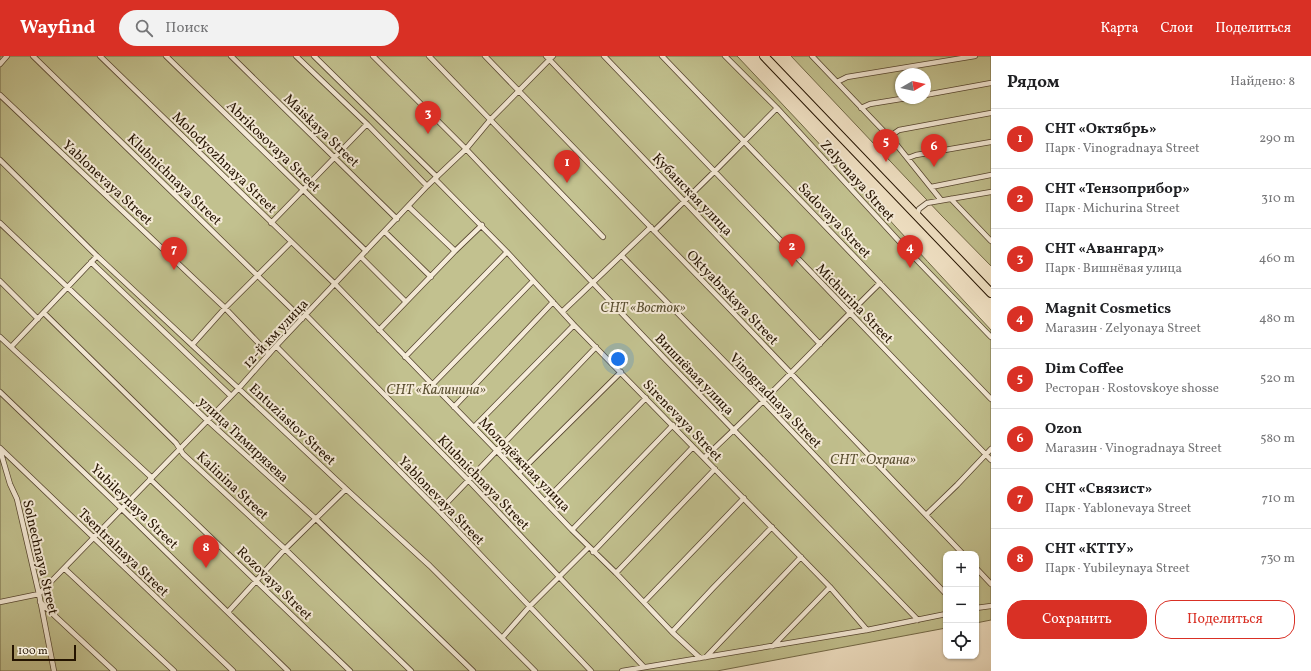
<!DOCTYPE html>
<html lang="ru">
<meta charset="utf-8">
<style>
body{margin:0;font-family:Vollkorn,serif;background:#f2f2f2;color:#202124}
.controls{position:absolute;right:12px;bottom:12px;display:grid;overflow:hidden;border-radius:8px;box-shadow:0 1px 3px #0004}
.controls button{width:36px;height:36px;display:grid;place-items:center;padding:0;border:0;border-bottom:1px solid #e0e0e0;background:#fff;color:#202124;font:20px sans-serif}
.compass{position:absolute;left:895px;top:12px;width:36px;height:36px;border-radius:50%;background:#fff;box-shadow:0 1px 3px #0004;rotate:81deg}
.scale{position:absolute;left:12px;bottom:10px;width:64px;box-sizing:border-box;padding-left:4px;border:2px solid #241300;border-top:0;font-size:11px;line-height:14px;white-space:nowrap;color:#241300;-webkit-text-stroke:3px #f6ecd9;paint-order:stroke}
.you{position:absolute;left:618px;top:303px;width:14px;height:14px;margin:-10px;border:3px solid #fff;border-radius:50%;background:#1a73e8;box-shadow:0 0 0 6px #1a73e833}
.badge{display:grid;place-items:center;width:26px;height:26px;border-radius:50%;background:#d93025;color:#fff;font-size:13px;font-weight:700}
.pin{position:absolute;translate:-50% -33px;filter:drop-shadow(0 1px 2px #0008)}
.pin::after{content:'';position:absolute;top:21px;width:14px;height:12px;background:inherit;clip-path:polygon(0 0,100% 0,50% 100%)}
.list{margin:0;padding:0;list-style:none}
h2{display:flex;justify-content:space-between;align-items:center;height:52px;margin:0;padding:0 16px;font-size:17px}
h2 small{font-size:13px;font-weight:400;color:#757577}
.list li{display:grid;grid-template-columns:26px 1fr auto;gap:12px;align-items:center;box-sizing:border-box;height:60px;padding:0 16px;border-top:1px solid #e0e0e0}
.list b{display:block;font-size:15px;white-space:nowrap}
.list p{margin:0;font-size:13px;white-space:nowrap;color:#757577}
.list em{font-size:13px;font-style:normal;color:#757577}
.actions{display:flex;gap:8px;padding:12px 16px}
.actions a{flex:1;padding:9px 0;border:1px solid #d93025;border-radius:16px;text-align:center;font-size:14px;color:#d93025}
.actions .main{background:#d93025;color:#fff}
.icon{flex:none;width:22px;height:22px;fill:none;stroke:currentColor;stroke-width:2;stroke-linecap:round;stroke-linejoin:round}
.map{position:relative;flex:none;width:991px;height:615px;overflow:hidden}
header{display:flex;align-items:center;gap:24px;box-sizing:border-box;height:56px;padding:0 20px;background:#d93025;color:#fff}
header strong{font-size:19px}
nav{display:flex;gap:22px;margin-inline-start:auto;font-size:14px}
.search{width:280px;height:36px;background:#f2f2f2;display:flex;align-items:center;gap:10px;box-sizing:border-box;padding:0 14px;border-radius:22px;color:#757577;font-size:15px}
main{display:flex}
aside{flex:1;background:#fff}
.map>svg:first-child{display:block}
.green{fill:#c2c18f;stroke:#736a48;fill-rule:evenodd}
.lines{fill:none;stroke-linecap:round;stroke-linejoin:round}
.street-casing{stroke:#574731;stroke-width:6}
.highway-casing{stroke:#241300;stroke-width:10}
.street{stroke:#f6ecd9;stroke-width:4.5}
.highway{stroke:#f1e2c5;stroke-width:8}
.labels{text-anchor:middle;stroke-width:4;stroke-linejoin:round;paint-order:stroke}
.street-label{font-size:14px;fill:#241300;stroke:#f6ecd9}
.park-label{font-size:14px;font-style:italic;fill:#5b5032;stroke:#f6ecd9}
</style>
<header>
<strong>Wayfind</strong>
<div class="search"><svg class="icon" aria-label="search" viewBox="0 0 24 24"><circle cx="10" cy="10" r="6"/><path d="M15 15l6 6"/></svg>Поиск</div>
<nav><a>Карта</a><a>Слои</a><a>Поделиться</a></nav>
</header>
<main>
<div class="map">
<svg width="991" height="615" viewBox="0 0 991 615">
<rect width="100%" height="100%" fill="#f1e2c5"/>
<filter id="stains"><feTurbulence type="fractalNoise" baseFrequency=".005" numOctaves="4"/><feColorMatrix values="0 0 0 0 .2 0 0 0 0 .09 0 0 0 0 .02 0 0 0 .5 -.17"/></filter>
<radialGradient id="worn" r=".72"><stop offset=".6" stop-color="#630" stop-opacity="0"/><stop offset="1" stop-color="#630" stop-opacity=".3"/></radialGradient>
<path class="green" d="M 0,0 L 737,0 C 823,90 906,183 991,274 L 991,564 L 976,567 L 976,498 L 946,498 L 946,572 L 717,615 L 0,615 Z
M 791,0 L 991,0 L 991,210 L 942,160 ZM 901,18 L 925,18 L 925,42 L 901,42 Z"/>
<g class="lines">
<defs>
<path id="street" d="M 33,0 L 302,263
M 100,0 L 335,228 L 497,395 L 572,474 L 616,517 L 672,576 L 700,602
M 166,0 L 366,195
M 231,0 L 397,163
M 296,0 L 367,68 L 427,130
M 314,0 L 437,121
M 373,0 L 466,93 L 665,303 L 918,564
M 429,0 L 603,181
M 485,0 L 723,246 L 963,498
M 546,0 L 820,288
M 604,0 L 991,404
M 662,0 L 991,343
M 725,0 L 777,52 L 908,195 L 991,281
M 812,0 L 896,88 L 941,144
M 0,8 L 7,0
M 837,26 L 847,21 L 975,0
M 0,39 L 225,252 L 269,298
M 925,39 L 991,27
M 861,52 L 870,48 L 907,42
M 889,81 L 899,74 L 991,57
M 908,102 L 916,99 L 991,86
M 0,104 L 97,200 L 346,433 L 430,510 L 535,615
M 435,123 L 507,196 L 574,269 L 830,531 L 867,574
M 931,131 L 991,119
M 951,143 L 991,185
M 409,151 L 455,195
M 917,159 L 919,153 L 927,147 L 991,136
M 0,167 L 207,364 L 316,463 L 473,615
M 271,167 L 367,68
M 654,175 L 715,115 L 777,52
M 385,176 L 431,221
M 622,200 L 764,346 L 946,538
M 361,201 L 406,246
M 91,206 L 231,340
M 0,225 L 38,263
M 562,256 L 651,171
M 44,257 L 176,387 L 183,398 L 285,493 L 411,615
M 306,259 L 469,425 L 644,611
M 379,274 L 455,195 L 482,169
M 0,281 L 151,421
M 192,289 L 225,252 L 291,186
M 276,290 L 439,455 L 591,615
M 11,291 L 97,200
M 405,301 L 507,196
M 432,329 L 533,225
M 0,336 L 122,453 L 288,615
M 454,351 L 553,246
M 474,371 L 574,269
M 0,392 L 233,615
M 0,394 L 10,428 L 17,443 L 39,538 L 54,615
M 704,402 C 765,346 821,285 880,227
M 519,417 L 621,316
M 150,423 L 350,615
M 545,445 L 646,342
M 439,455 L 596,291
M 926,459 L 957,429 L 991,393
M 572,474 L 673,369
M 593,496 L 693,391
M 976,512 L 991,528
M 65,513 L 174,615
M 616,517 L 715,413
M 0,546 L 39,538 L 239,332 L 276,290 L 427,130 L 466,93 L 491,63 L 553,0
M 40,546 L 114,615
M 644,546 L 744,442
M 976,552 L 991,550
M 228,556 L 285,493 L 346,433
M 672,576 L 713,532 L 772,471
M 502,582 L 530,550 L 589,491
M 773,590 L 830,531
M 706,601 L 801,501
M 622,615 L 867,574 L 946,558"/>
<path id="highway" d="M 764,0 L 991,237"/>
</defs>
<use href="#street" class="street-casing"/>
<use href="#highway" class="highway-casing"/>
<use href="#street" class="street"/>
<use href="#highway" class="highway"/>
</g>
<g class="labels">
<g class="street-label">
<text transform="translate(322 74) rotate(44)" y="5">Maiskaya Street</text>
<text transform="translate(274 90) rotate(44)" y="5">Abrikosovaya Street</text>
<text transform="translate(225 106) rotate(44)" y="5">Molodyozhnaya Street</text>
<text transform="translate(175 123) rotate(44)" y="5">Klubnichnaya Street</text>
<text transform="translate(858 124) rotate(48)" y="5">Zelyonaya Street</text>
<text transform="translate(108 126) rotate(43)" y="5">Yablonevaya Street</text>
<text transform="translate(693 138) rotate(46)" y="5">Кубанская улица</text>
<text transform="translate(835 164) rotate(46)" y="5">Sadovaya Street</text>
<text transform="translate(733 241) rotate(46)" y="5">Oktyabrskaya Street</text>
<text transform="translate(855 247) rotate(46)" y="5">Michurina Street</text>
<text transform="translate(275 277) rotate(-47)" y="5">12-й км улица</text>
<text transform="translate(695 318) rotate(46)" y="5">Вишнёвая улица</text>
<text transform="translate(776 344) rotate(46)" y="5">Vinogradnaya Street</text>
<text transform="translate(683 364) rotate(46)" y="5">Sirenevaya Street</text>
<text transform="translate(293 368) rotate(43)" y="5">Entuziastov Street</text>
<text transform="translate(244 383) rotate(43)" y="5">улица Тимирязева</text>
<text transform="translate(525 408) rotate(46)" y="5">Молодёжная улица</text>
<text transform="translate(484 426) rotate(46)" y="5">Klubnichnaya Street</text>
<text transform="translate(233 429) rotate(43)" y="5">Kalinina Street</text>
<text transform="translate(442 444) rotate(46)" y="5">Yablonevaya Street</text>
<text transform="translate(135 450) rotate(44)" y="5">Yubileynaya Street</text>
<text transform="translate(124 496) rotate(44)" y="5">Tsentralnaya Street</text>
<text transform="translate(41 501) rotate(77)" y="5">Solnechnaya Street</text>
<text transform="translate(275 527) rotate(44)" y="5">Rozovaya Street</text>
</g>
<g class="park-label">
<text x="643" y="256">СНТ «Восток»</text>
<text x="436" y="338">СНТ «Калинина»</text>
<text x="873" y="408">СНТ «Охрана»</text>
</g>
</g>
<rect width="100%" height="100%" filter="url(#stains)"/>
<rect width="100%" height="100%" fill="url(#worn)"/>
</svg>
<div class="controls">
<button>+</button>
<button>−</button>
<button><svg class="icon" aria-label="locate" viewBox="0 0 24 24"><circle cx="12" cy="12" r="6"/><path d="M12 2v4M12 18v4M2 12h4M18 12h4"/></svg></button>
</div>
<svg class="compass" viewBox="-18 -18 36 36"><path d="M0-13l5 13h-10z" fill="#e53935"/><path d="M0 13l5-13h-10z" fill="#757577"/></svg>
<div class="scale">100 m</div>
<div class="you"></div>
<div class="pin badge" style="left:567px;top:127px">1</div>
<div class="pin badge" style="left:792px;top:211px">2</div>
<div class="pin badge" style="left:428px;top:78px">3</div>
<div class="pin badge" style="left:910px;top:212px">4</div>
<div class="pin badge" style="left:886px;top:106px">5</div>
<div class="pin badge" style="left:934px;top:111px">6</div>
<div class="pin badge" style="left:174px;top:214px">7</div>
<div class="pin badge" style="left:206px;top:512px">8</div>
</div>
<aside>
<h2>Рядом<small>Найдено: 8</small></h2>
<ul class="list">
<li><span class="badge">1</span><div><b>СНТ «Октябрь»</b><p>Парк · Vinogradnaya Street</p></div><em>290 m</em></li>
<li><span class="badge">2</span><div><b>СНТ «Тензоприбор»</b><p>Парк · Michurina Street</p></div><em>310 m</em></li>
<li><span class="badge">3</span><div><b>СНТ «Авангард»</b><p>Парк · Вишнёвая улица</p></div><em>460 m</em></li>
<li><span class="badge">4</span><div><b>Magnit Cosmetics</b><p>Магазин · Zelyonaya Street</p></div><em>480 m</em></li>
<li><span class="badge">5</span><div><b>Dim Coffee</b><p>Ресторан · Rostovskoye shosse</p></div><em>520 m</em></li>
<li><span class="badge">6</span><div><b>Ozon</b><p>Магазин · Vinogradnaya Street</p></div><em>580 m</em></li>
<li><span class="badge">7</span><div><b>СНТ «Связист»</b><p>Парк · Yablonevaya Street</p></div><em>710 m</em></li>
<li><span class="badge">8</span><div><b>СНТ «КТТУ»</b><p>Парк · Yubileynaya Street</p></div><em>730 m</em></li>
</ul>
<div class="actions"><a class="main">Сохранить</a><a>Поделиться</a></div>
</aside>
</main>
